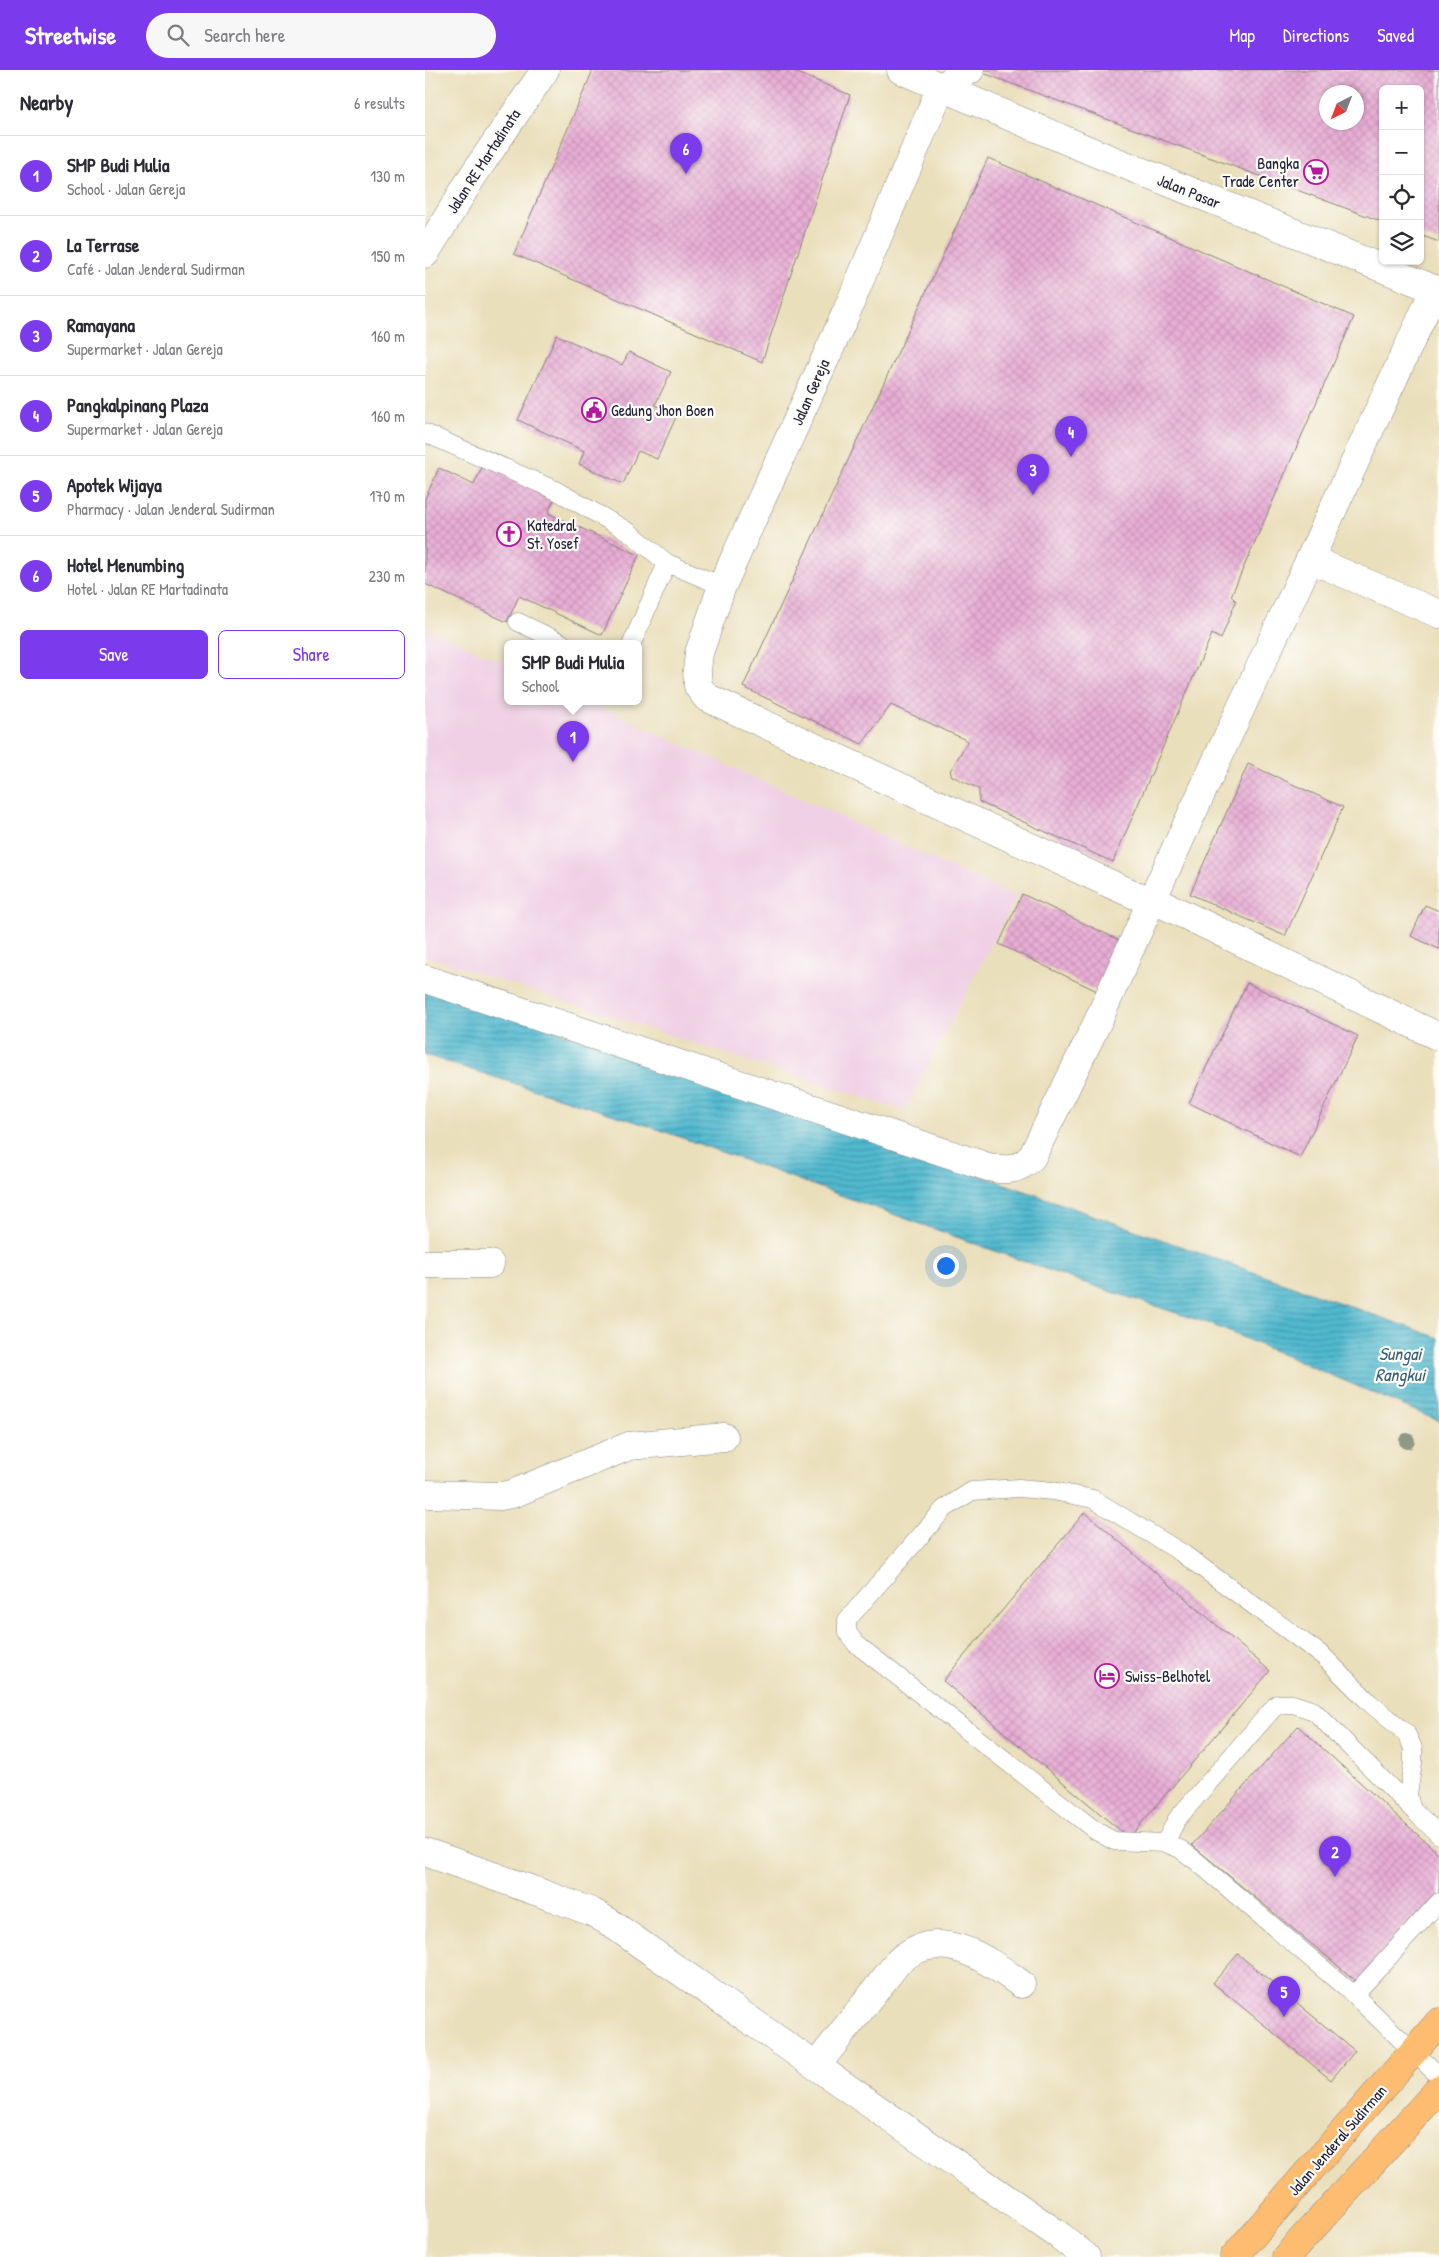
<!DOCTYPE html>
<meta charset="utf-8">
<style>
body{margin:0;font-family:"Patrick Hand",sans-serif;background:#f7f7f7;color:#2b2b33}
.controls{position:absolute;right:15px;top:15px;display:grid;overflow:hidden;border-radius:8px;box-shadow:0 1px 4px #0004}
.controls button{width:45px;height:45px;display:grid;place-items:center;padding:0;border:0;border-bottom:1px solid #e1e1e2;background:#fff;color:#2b2b33;font:25px sans-serif}
.compass{position:absolute;left:894px;top:15px;width:45px;height:45px;border-radius:50%;background:#fff;box-shadow:0 1px 4px #0004;rotate:222deg}
.you{position:absolute;left:520px;top:1195px;width:18px;height:18px;margin:-12px;border:4px solid #fff;border-radius:50%;background:#1a73e8;box-shadow:0 0 0 8px #1a73e833}
.badge{display:grid;place-items:center;width:32px;height:32px;border-radius:50%;background:#7c3aed;color:#fff;font-size:16px;font-weight:700}
.pin{position:absolute;translate:-50% -41px;filter:drop-shadow(0 1px 2px #0008)}
.pin::after{content:'';position:absolute;top:26px;width:18px;height:15px;background:inherit;clip-path:polygon(0 0,100% 0,50% 100%)}
.popup{position:absolute;left:79px;top:570px;width:138px;height:65px;box-sizing:border-box;display:grid;place-content:center;border-radius:8px;background:#fff;filter:drop-shadow(0 1px 4px #0005);font-size:16px;white-space:nowrap;color:#7c7c81}
.popup b{font-size:19px;color:#2b2b33}
.popup::after{content:'';position:absolute;left:50%;top:100%;margin-left:-10px;border:10px solid transparent;border-top-color:#fff}
.list{margin:0;padding:0;list-style:none}
h2{display:flex;justify-content:space-between;align-items:center;height:65px;margin:0;padding:0 20px;font-size:21px}
h2 small{font-size:16px;font-weight:400;color:#7c7c81}
.list li{display:grid;grid-template-columns:32px 1fr auto;gap:15px;align-items:center;box-sizing:border-box;height:80px;padding:0 20px;border-top:1px solid #e1e1e2}
.list b{display:block;font-size:19px;white-space:nowrap}
.list p{margin:0;font-size:16px;white-space:nowrap;color:#7c7c81}
.list em{font-size:16px;font-style:normal;color:#7c7c81}
.actions{display:flex;gap:10px;padding:15px 20px}
.actions a{flex:1;padding:11px 0;border:1px solid #7c3aed;border-radius:8px;text-align:center;font-size:18px;color:#7c3aed}
.actions .main{background:#7c3aed;color:#fff}
.icon{flex:none;width:28px;height:28px;fill:none;stroke:currentColor;stroke-width:2;stroke-linecap:round;stroke-linejoin:round}
.map{position:relative;flex:none;width:1014px;height:2187px;overflow:hidden}
header{display:flex;align-items:center;gap:30px;box-sizing:border-box;height:70px;padding:0 25px;background:#7c3aed;color:#fff}
header strong{font-size:24px}
nav{display:flex;gap:28px;margin-inline-start:auto;font-size:18px}
.search{width:350px;height:45px;background:#f7f7f7;display:flex;align-items:center;gap:12px;box-sizing:border-box;padding:0 18px;border-radius:28px;color:#7c7c81;font-size:19px}
main{display:flex}
aside{flex:1;background:#fff}
.map>svg:first-child{display:block}
.built{fill:#f0d0e5}
.water{fill:url(#water-rules);stroke:#3a6e85}
.building{fill:url(#building-cross-hatch);fill-rule:evenodd}
.lines{fill:none;stroke-linecap:round;stroke-linejoin:round}
.service-casing{stroke:#86807b;stroke-width:19}
.minor-casing{stroke:#86807b;stroke-width:29}
.trunk-casing{stroke:#86807b;stroke-width:29}
.service{stroke:#fff;stroke-width:18}
.minor{stroke:#fff;stroke-width:28}
.trunk{stroke:#febc70;stroke-width:28}
.tree{fill:#909985}
.labels{text-anchor:middle;stroke-width:4.5;stroke-linejoin:round;paint-order:stroke}
.street-label{font-size:16px;fill:#22223b;stroke:#fdfcf7}
.poi-label{font-size:16px;fill:#22223b;stroke:#fdfcf7;text-anchor:start}
.water-label{font-size:18px;font-style:italic;fill:#355e76;stroke:#fdfcf7}
</style>
<header>
<strong>Streetwise</strong>
<div class="search"><svg class="icon" aria-label="search" viewBox="0 0 24 24"><circle cx="10" cy="10" r="6"/><path d="M15 15l6 6"/></svg>Search here</div>
<nav><a>Map</a><a>Directions</a><a>Saved</a></nav>
</header>
<main>
<aside>
<h2>Nearby<small>6 results</small></h2>
<ul class="list">
<li><span class="badge">1</span><div><b>SMP Budi Mulia</b><p>School · Jalan Gereja</p></div><em>130 m</em></li>
<li><span class="badge">2</span><div><b>La Terrase</b><p>Café · Jalan Jenderal Sudirman</p></div><em>150 m</em></li>
<li><span class="badge">3</span><div><b>Ramayana</b><p>Supermarket · Jalan Gereja</p></div><em>160 m</em></li>
<li><span class="badge">4</span><div><b>Pangkalpinang Plaza</b><p>Supermarket · Jalan Gereja</p></div><em>160 m</em></li>
<li><span class="badge">5</span><div><b>Apotek Wijaya</b><p>Pharmacy · Jalan Jenderal Sudirman</p></div><em>170 m</em></li>
<li><span class="badge">6</span><div><b>Hotel Menumbing</b><p>Hotel · Jalan RE Martadinata</p></div><em>230 m</em></li>
</ul>
<div class="actions"><a class="main">Save</a><a>Share</a></div>
</aside>
<div class="map">
<svg width="1014" height="2187" viewBox="0 0 1014 2187">
<defs>
<pattern id="water-rules" width="6" height="5" patternUnits="userSpaceOnUse" patternTransform="scale(1.25)"><rect width="6" height="5" fill="#51b9cf"/><path d="M0 2.5h6" fill="none" stroke="#4396a9"/></pattern>
<pattern id="building-cross-hatch" width="8" height="8" patternUnits="userSpaceOnUse" patternTransform="scale(1.25)"><rect width="8" height="8" fill="#e8aed5"/><path d="M0 0l8 8M0 8l8-8" fill="none" stroke="#c795b8"/></pattern>
</defs>
<rect width="100%" height="100%" fill="#fdfcf7"/>
<filter id="ink" filterUnits="userSpaceOnUse"><feTurbulence type="fractalNoise" baseFrequency=".02" numOctaves="2"/><feDisplacementMap in="SourceGraphic" scale="10" xChannelSelector="R" yChannelSelector="G"/><feConvolveMatrix kernelMatrix="1 2 1 2 8 2 1 2 1" color-interpolation-filters="sRGB"/></filter>
<filter id="wash" filterUnits="userSpaceOnUse"><feTurbulence type="fractalNoise" baseFrequency=".0096" numOctaves="4" result="noise"/><feDisplacementMap in="SourceGraphic" scale="20" xChannelSelector="R" yChannelSelector="G"/><feGaussianBlur stdDeviation="1.12" result="paint"/><feColorMatrix in="noise" values="0 0 0 0 0 0 0 0 0 0 0 0 0 0 0 0 0 1.4 0 .05"/><feComposite in="paint" operator="in"/></filter>
<g filter="url(#wash)">
<rect width="100%" height="100%" fill="#eadfbb"/>
<path class="built" d="M 0,557 L 83,595 L 83,631 L 162,631 L 591,827 L 479,1041 L 0,886 Z"/>
<path class="water" d="M 0,915 L 583,1115 L 1014,1268 L 1014,1351 L 788,1255 L 642,1207 L 227,1057 L 0,985 Z"/>
<g id="blocks">
<path class="building" d="M 168,0 L 366,0 L 425,25 L 337,292 L 89,184 Z
M 559,0 L 1014,0 L 1014,172 L 995,165 L 995,19 L 958,19 L 958,152 L 558,3 ZM 902,22 L 932,22 L 932,52 L 902,52 Z
M 563,88 L 929,247 L 806,526 L 811,531 L 796,569 L 787,564 L 688,792 L 554,732 L 554,719 L 527,706 L 525,701 L 543,671 L 466,635 L 437,674 L 318,617 Z
M 132,265 L 197,295 L 204,282 L 246,302 L 230,335 L 252,345 L 232,389 L 213,381 L 198,414 L 154,394 L 159,381 L 93,350 Z
M 59,393 L 131,425 L 123,443 L 214,485 L 177,565 L 94,526 L 82,552 L 0,514 L 0,429 L 14,398 L 49,415 Z
M 823,694 L 918,737 L 860,866 L 765,824 Z
M 597,824 L 698,872 L 674,922 L 574,874 Z
M 1000,835 L 1014,841 L 1014,879 L 986,866 Z
M 822,913 L 933,966 L 875,1087 L 764,1033 Z
M 660,1442 L 845,1601 L 704,1768 L 518,1611 Z
M 873,1656 L 1014,1784 L 1014,1830 L 936,1915 L 767,1775 Z
M 813,1884 L 930,1981 L 906,2010 L 788,1913 Z"/>
</g>
</g>
<g filter="url(#ink)">
<use href="#blocks" fill-opacity="0" stroke="#86807b" stroke-width="1"/>
<g class="lines">
<defs>
<path id="service" d="M 0,363 L 132,421 L 204,462 L 242,493 L 297,516
M 93,552 L 137,573
M 207,573 L 242,493
M 1014,1765 L 986,1738 L 983,1724 L 988,1693 L 988,1678 L 981,1663 L 945,1633 L 898,1586 L 757,1483 L 668,1429 L 628,1421 L 594,1418 L 547,1421 L 519,1439 L 422,1550 L 422,1562 L 431,1574 L 671,1761 L 689,1771 L 740,1773 L 755,1779 L 770,1790 L 929,1925 L 1014,2006
M 740,1773 L 752,1749 L 852,1634 L 868,1634 L 889,1641 L 986,1738
M 929,1925 L 1014,1832"/>
<path id="minor" d="M 476,0 L 668,82 L 1014,221
M 516,17 L 421,243 L 297,516 L 274,583 L 272,601 L 273,616 L 281,627 L 692,817 L 726,832 L 737,834 L 1014,967
M 516,17 L 545,0
M 0,184 L 49,104 L 120,0
M 885,489 L 1014,544
M 0,909 L 563,1097 C 581,1101 593,1101 607,1087 L 673,951 L 726,832 L 1010,219
M 0,1194 L 65,1194
M 0,1424 L 76,1426 L 87,1424 L 204,1376 L 299,1367
M 0,1782 L 113,1822 L 167,1842 L 184,1852 L 635,2166 L 661,2187
M 391,1996 L 473,1892 C 512,1854 561,1888 596,1914"/>
<path id="trunk" d="M 809,2187 L 1014,1952
M 861,2187 L 1014,2019"/>
</defs>
<use href="#service" class="service-casing"/>
<use href="#minor" class="minor-casing"/>
<use href="#trunk" class="trunk-casing"/>
<use href="#service" class="service"/>
<use href="#minor" class="minor"/>
<use href="#trunk" class="trunk"/>
</g>
<circle class="tree" cx="982" cy="1371" r="8"/>
</g>
<defs>
<symbol id="supermarket-ring" viewBox="-11 -11 22 22"><circle r="9.5" fill="#fdfcf7" stroke="#b5179e" stroke-width="1.5"/><path d="M-6-5.5h2.5l.6 2H6L4.5 2H-2.5L-4.4-4H-6ZM-1.5 3.2a1.3 1.3 0 1 0 .1 0ZM3 3.2a1.3 1.3 0 1 0 .1 0Z" fill="#b5179e"/></symbol>
<symbol id="civic-ring" viewBox="-11 -11 22 22"><circle r="9.5" fill="#fdfcf7" stroke="#b5179e" stroke-width="1.5"/><path d="M-.6-6.5H3V-4.5H.6V-3L4-1V1h2V6H-6V1h2V-1L-.6-3ZM-1.2 2.5V6h2.4V2.5Z" fill="#b5179e"/></symbol>
<symbol id="church-ring" viewBox="-11 -11 22 22"><circle r="9.5" fill="#fdfcf7" stroke="#b5179e" stroke-width="1.5"/><path d="M-1.2-6h2.4v3.5h3.3v2.4h-3.3V6h-2.4V-.1h-3.3v-2.4h3.3Z" fill="#b5179e"/></symbol>
<symbol id="hotel-ring" viewBox="-11 -11 22 22"><circle r="9.5" fill="#fdfcf7" stroke="#b5179e" stroke-width="1.5"/><path d="M-6-4.5h1.5V1H6V5H4.5V3h-9V5H-6ZM-4 0a1.8 1.8 0 1 1 3.6 0ZM.5 0V-2.5h3Q6-2.5 6 0Z" fill="#b5179e"/></symbol>
</defs>
<g fill-rule="evenodd">
<use href="#supermarket-ring" x="877" y="88" width="28" height="28"/>
<use href="#civic-ring" x="155" y="326" width="28" height="28"/>
<use href="#church-ring" x="70" y="450" width="28" height="28"/>
<use href="#hotel-ring" x="668" y="1592" width="28" height="28"/>
</g>
<g class="labels">
<g class="street-label">
<text transform="translate(58 91) rotate(-57)" y="6">Jalan RE Martadinata</text>
<text transform="translate(764 121) rotate(22)" y="6">Jalan Pasar</text>
<text transform="translate(385 322) rotate(-66)" y="6">Jalan Gereja</text>
<text transform="translate(912 2070) rotate(-49)" y="6">Jalan Jenderal Sudirman</text>
</g>
<g class="poi-label">
<text x="874" y="99" text-anchor="end">Bangka<tspan x="874" dy="18">Trade Center</tspan></text>
<text x="186" y="346">Gedung Jhon Boen</text>
<text x="102" y="461">Katedral<tspan x="102" dy="18">St. Yosef</tspan></text>
<text x="700" y="1612">Swiss-Belhotel</text>
</g>
<g class="water-label">
<text x="975" y="1290">Sungai<tspan x="975" dy="21">Rangkui</tspan></text>
</g>
</g>
</svg>
<div class="controls">
<button>+</button>
<button>−</button>
<button><svg class="icon" aria-label="locate" viewBox="0 0 24 24"><circle cx="12" cy="12" r="6"/><path d="M12 2v4M12 18v4M2 12h4M18 12h4"/></svg></button>
<button><svg class="icon" aria-label="layers" viewBox="0 0 24 24"><path d="M12 4l9 5-9 5-9-5zM3 14l9 5 9-5"/></svg></button>
</div>
<svg class="compass" viewBox="-18 -18 36 36"><path d="M0-13l5 13h-10z" fill="#e53935"/><path d="M0 13l5-13h-10z" fill="#7c7c81"/></svg>
<div class="you"></div>
<div class="pin badge" style="left:148px;top:692px">1</div>
<div class="popup"><b>SMP Budi Mulia</b>School</div>
<div class="pin badge" style="left:910px;top:1807px">2</div>
<div class="pin badge" style="left:608px;top:425px">3</div>
<div class="pin badge" style="left:646px;top:387px">4</div>
<div class="pin badge" style="left:859px;top:1947px">5</div>
<div class="pin badge" style="left:261px;top:104px">6</div>
</div>
</main>
